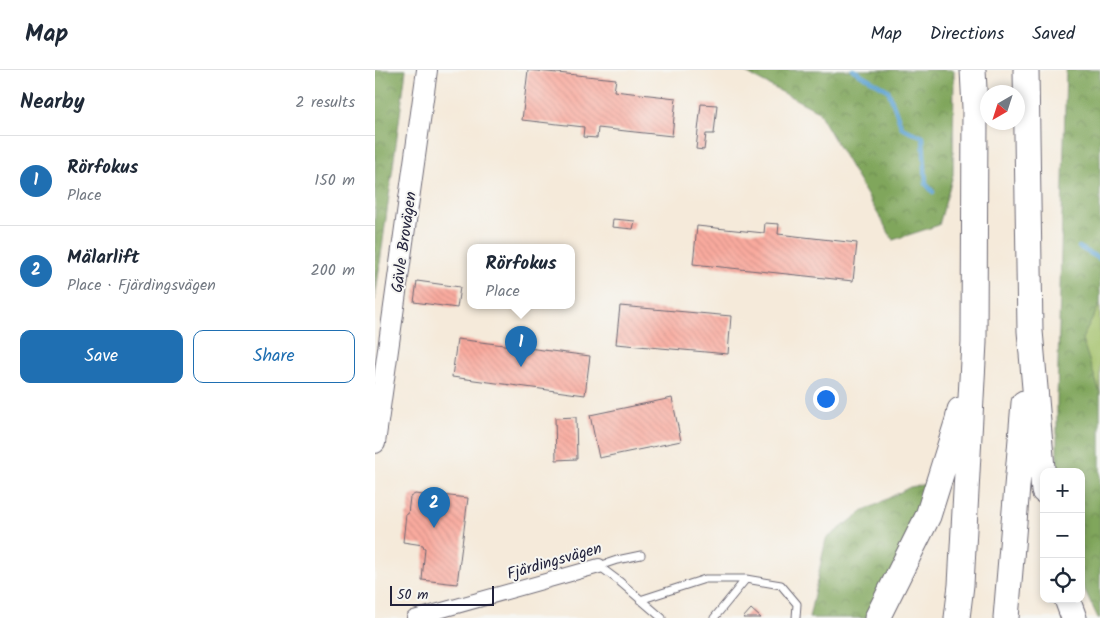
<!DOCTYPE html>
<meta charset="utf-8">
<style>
body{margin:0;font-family:Kalam,sans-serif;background:#f2f2f3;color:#1f2937}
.controls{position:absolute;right:15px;bottom:15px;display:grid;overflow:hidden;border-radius:10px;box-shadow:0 2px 8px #0003}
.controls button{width:45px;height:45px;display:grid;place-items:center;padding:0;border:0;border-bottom:1px solid #e0e1e3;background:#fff;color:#1f2937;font:25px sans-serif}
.compass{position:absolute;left:605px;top:15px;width:45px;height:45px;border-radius:50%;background:#fff;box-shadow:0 2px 8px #0003;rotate:219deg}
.scale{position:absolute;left:15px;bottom:12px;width:104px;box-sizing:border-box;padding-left:5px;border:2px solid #22223b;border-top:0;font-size:14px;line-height:18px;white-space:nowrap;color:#22223b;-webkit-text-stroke:4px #f6f6f2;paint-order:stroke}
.you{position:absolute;left:450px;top:328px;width:18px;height:18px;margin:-12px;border:4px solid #fff;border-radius:50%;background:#1a73e8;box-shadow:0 0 0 8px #1a73e833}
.badge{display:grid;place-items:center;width:32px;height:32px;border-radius:50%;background:#1f6fb2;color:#fff;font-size:16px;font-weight:700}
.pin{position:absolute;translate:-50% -41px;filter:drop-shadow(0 1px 2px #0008)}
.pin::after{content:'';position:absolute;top:26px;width:18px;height:15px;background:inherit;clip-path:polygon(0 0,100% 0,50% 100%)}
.popup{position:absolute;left:92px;top:174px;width:108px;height:65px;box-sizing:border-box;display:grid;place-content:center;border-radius:10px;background:#fff;filter:drop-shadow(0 1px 4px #0005);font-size:16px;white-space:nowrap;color:#747a83}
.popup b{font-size:19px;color:#1f2937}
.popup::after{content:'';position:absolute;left:50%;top:100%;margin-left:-10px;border:10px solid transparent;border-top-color:#fff}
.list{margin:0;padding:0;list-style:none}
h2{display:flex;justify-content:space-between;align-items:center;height:65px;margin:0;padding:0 20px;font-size:21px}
h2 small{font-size:16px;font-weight:400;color:#747a83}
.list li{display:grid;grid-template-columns:32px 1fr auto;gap:15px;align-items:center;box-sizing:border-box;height:90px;padding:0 20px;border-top:1px solid #e0e1e3}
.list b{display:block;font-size:19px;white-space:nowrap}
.list p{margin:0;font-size:16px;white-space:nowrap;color:#747a83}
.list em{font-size:16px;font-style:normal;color:#747a83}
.actions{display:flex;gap:10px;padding:15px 20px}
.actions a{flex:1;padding:11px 0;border:1px solid #1f6fb2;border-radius:10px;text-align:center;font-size:18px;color:#1f6fb2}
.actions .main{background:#1f6fb2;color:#fff}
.icon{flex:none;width:28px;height:28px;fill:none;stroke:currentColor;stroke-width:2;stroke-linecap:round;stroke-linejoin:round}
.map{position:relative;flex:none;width:725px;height:548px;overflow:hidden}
header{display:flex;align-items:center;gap:30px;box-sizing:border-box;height:70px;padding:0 25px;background:#fff;border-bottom:1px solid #e0e1e3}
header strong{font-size:24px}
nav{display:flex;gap:28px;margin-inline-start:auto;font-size:18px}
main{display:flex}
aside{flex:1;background:#fff}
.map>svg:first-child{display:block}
.green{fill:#a1c068;stroke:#627152}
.forest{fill:url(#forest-crowns);stroke:#51644c}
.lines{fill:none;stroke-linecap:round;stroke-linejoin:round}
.stream{stroke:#5da3d3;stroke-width:4.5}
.building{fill:url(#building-back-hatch)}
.lane-casing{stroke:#6c6873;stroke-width:9}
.street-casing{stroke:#6c6873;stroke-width:16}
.secondary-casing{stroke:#6c6873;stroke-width:22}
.highway-casing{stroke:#6c6873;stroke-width:27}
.lane{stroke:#fff;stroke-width:7}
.street{stroke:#fff;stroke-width:14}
.secondary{stroke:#fff;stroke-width:20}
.highway{stroke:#fff;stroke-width:25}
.labels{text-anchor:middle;stroke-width:4;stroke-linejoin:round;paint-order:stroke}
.street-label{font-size:16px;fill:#22223b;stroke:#f6f6f2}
</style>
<header>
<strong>Map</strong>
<nav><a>Map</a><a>Directions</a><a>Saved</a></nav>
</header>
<main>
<aside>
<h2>Nearby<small>2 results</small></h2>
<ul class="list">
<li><span class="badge">1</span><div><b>Rörfokus</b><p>Place</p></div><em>150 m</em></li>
<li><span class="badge">2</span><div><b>Mälarlift</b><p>Place · Fjärdingsvägen</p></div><em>200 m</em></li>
</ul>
<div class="actions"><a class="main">Save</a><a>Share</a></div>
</aside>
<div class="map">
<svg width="725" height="548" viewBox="0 0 725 548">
<defs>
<pattern id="forest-crowns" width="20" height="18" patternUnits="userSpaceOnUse" patternTransform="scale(1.25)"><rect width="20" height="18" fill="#80a65c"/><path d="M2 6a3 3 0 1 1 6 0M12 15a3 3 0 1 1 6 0" fill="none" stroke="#68874d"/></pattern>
<pattern id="building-back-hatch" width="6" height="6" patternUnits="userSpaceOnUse" patternTransform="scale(1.25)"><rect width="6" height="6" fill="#f9aa9e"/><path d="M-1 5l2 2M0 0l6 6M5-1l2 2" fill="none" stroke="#d59289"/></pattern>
</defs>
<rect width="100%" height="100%" fill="#f6f6f2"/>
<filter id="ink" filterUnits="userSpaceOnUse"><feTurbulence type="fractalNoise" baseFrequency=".02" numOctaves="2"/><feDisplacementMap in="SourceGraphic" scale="10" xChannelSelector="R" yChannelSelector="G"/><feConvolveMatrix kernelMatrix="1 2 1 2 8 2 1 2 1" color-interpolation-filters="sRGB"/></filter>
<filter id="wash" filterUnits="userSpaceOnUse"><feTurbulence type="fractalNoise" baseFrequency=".0096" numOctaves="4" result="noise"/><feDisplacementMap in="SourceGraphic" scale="20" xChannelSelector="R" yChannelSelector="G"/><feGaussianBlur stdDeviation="1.12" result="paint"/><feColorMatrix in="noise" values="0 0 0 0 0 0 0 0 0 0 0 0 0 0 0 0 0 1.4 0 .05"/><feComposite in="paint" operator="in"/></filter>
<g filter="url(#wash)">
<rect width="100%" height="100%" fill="#f5eada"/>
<path class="green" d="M 725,234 L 725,323 L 706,269 Z"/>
<path class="forest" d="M 0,0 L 31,0 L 0,230 Z
M 365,0 L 579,0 L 578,105 L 564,155 L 518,170 L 443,41 Z
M 691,0 L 725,0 L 725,234 L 707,269 L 725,323 L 725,548 L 723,548 L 706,512 L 706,402 L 682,402 L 682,330 Z
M 564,412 L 502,548 L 434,548 L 451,469 L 487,442 L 535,417 Z"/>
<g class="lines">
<path class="stream" d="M 478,0 L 513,20 L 527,58 L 548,67 L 551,114 L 558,122
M 704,177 L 725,189"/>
</g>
<g id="blocks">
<path class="building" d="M 153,0 L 241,9 L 239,21 L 301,28 L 297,66 L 223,58 L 222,68 L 208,67 L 209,57 L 147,50 Z
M 326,34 L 342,35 L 339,64 L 331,64 L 329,80 L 321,79 Z
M 238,149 L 260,151 L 258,159 L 237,157 Z
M 390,153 L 404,154 L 403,164 L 482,173 L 478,211 L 318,194 L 322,156 L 389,163 Z
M 42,211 L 85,217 L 82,238 L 39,232 Z
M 245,236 L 356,246 L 353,284 L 241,274 Z
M 82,269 L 215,286 L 210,325 L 77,307 Z
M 297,328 L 306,371 L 224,388 L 215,345 Z
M 201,347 L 202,389 L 181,390 L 180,348 Z
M 40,424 L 56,426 L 57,424 L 93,428 L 82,514 L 47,510 L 50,478 L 49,478 L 48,475 L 28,472 L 31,444 L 33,444 L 35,427 Z
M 376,539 L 386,548 L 368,548 Z"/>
</g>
</g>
<g filter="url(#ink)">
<use href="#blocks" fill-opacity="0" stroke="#6c6873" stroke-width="1"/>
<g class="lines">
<defs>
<path id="lane" d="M 224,496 L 244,511 L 287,548
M 224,496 L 242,490 L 266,485
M 265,530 L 330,509 L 371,509 L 406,515 L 422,534 L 421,548
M 339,548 L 371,509"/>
<path id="street" d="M 39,548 L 224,496"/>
<path id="secondary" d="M 0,373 L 52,0"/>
<path id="highway" d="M 651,0 L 655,261 L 669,421
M 692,529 L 699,548
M 502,548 L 553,446 L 583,350 L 585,340
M 582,548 L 586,515 L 599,272 L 600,38 L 598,0
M 631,548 L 649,333"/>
</defs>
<use href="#lane" class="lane-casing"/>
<use href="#street" class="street-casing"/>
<use href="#secondary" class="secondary-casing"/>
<use href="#highway" class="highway-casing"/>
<use href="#lane" class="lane"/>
<use href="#street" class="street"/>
<use href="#secondary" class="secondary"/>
<use href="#highway" class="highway"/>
</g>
</g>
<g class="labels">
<g class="street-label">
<text transform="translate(28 172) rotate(-82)" y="6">Gävle Brovägen</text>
<text transform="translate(179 490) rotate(-16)" y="6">Fjärdingsvägen</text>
</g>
</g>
</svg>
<div class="controls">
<button>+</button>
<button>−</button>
<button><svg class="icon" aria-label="locate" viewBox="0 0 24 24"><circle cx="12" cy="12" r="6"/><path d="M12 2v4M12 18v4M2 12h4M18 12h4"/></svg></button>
</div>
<svg class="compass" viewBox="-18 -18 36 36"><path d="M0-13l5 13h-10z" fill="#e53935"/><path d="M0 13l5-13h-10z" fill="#747a83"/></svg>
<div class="scale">50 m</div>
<div class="you"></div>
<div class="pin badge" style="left:146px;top:297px">1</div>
<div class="popup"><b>Rörfokus</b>Place</div>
<div class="pin badge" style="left:59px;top:458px">2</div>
</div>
</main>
